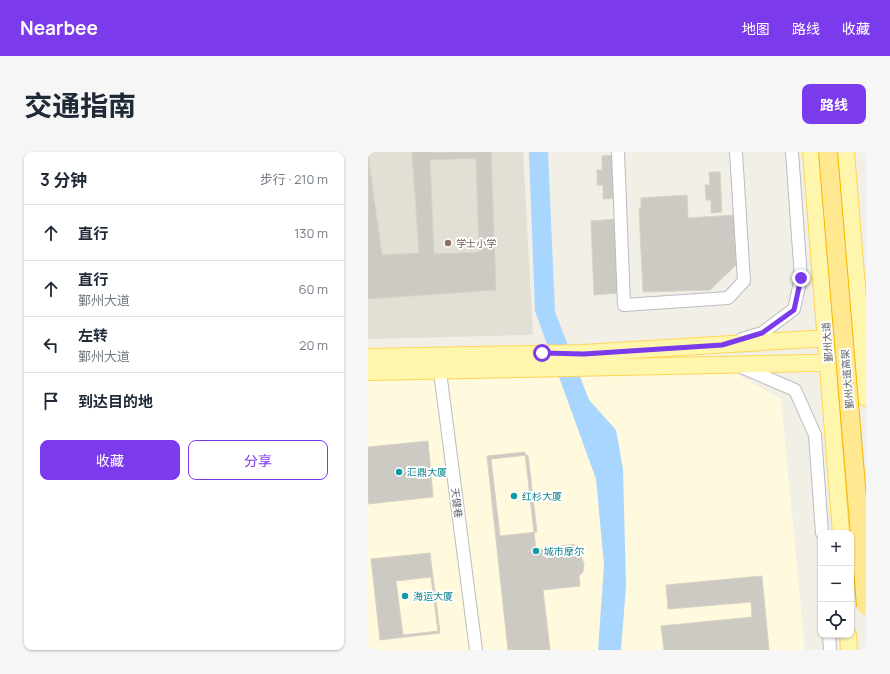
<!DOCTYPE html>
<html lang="zh">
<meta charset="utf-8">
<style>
body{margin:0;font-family:Manrope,"Noto Sans SC",sans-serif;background:#f6f6f7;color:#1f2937}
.controls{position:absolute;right:12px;bottom:12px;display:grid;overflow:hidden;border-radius:8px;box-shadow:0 1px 3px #0004}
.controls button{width:36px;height:36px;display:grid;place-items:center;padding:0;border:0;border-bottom:1px solid #e0e1e3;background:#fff;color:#1f2937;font:20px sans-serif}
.stop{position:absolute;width:12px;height:12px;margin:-9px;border:3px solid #7c3aed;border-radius:50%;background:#fff}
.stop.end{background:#7c3aed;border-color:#fff;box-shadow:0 1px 4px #0008}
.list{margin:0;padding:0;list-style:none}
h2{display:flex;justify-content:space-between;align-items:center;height:52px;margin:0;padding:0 16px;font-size:17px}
h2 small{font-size:13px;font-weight:400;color:#747a83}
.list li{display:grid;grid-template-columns:26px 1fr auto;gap:12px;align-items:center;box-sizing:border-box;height:56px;padding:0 16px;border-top:1px solid #e0e1e3}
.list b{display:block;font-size:15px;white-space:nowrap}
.list p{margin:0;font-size:13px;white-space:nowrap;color:#747a83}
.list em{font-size:13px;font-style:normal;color:#747a83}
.actions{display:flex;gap:8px;padding:12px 16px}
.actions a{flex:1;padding:9px 0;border:1px solid #7c3aed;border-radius:8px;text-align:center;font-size:14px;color:#7c3aed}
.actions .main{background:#7c3aed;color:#fff}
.icon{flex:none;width:22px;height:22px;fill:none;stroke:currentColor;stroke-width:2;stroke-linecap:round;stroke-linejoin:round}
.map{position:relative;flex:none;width:498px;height:498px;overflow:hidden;border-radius:8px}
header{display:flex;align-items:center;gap:24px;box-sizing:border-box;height:56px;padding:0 20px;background:#7c3aed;color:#fff}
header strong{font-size:19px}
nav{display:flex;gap:22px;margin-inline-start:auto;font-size:14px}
.intro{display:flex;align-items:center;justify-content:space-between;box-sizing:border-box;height:96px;padding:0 24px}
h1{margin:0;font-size:28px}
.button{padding:10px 18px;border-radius:8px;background:#7c3aed;color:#fff;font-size:14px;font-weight:700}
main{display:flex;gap:24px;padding:0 24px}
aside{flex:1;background:#fff;border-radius:8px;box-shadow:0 1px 3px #0004}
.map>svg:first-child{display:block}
.commercial{fill:#fff9de}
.education{fill:#e2dfd5}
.water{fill:#a9d6ff}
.building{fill:#cdcac3;stroke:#d7d2c4;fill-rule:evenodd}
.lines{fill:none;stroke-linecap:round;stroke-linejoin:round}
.minor-casing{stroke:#b9bcc1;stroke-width:14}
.major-casing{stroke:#ffd652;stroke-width:18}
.minor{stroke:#fff;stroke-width:12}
.major{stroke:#fff6ae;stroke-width:16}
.highway-bridge-casing{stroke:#f8b600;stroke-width:20;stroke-linecap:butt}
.highway-bridge{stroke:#ffe890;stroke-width:18}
.route{stroke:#7c3aed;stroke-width:5}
.education-dot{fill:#8d6e63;stroke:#fff;stroke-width:1.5}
.culture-dot{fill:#0f9aa8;stroke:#fff;stroke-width:1.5}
.labels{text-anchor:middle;stroke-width:3.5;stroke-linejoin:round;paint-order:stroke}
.education-label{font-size:10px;fill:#785e54;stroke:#fff;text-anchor:start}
.street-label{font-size:10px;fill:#5e6268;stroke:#fff}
.culture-label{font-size:10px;fill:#0d838f;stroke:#fff;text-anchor:start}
</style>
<header>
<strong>Nearbee</strong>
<nav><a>地图</a><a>路线</a><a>收藏</a></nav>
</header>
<div class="intro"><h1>交通指南</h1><a class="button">路线</a></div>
<main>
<aside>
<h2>3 分钟<small>步行 · 210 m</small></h2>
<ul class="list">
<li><svg class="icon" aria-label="ahead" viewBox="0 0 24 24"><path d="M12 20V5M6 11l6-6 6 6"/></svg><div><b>直行</b></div><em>130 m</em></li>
<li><svg class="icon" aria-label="ahead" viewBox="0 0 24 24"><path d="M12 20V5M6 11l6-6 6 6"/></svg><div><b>直行</b><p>鄞州大道</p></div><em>60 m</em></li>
<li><svg class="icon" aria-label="left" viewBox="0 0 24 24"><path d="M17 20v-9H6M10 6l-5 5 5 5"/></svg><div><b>左转</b><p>鄞州大道</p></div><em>20 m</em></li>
<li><svg class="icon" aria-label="arrive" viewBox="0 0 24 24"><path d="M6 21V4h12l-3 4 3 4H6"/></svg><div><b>到达目的地</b></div></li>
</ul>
<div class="actions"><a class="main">收藏</a><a>分享</a></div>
</aside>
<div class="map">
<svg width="498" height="498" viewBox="0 0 498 498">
<rect width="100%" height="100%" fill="#f1efe6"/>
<path class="commercial" d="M 367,221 L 413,247 L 437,498 L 0,498 L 0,229 Z"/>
<path class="education" d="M 0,0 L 155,0 L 165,183 L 0,187 Z"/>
<path class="water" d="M 161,0 L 180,0 L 187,160 L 221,248 L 248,278 L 255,317 L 258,434 L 253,498 L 230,498 L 236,413 L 228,327 L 167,159 Z"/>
<path class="building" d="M 44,0 L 123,0 L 128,138 L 0,147 L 0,3 L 14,103 L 51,101 ZM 108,6 L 111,100 L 66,102 L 62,8 Z
M 249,3 L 250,46 L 235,47 L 235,33 L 229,33 L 229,18 L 234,18 L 234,4 Z
M 341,20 L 352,20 L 354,60 L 343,61 L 343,48 L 338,48 L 337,33 L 342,33 Z
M 319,43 L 320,66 L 366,63 L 368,113 L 342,138 L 275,140 L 271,57 L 273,56 L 273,46 Z
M 249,67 L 252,141 L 226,143 L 223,69 Z
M 60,289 L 65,345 L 0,352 L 0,295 Z
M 157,300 L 168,398 L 206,392 L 208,401 L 212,403 L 216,411 L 215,420 L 211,424 L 212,434 L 175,438 L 182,498 L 140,498 L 119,304 Z
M 160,303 L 169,380 L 132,384 L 123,307 Z
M 62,401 L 72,481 L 12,488 L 3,407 Z
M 394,424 L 401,498 L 296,498 L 293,474 L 384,465 L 383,450 L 300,457 L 298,433 Z
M 63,425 L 70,479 L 35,483 L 28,429 Z"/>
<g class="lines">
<defs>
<path id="minor" d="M 250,0 L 256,153 L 360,146 L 376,129 L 368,0
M 374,187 L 394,181 L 426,157 L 433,126 L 424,0
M 71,212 L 108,498
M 371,214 L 427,238 L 447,283 L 454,381
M 461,483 L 462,498"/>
<path id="major" d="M 443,0 L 473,381
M 478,0 L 498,246
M 0,205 L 216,201 L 493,184
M 0,220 L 495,210
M 480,483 L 481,498"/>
</defs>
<use href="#minor" class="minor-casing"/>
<use href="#major" class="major-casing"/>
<use href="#minor" class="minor"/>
<use href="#major" class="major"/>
<defs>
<path id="highway-bridge" d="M 460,0 L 498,454"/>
</defs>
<use href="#highway-bridge" class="highway-bridge-casing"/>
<use href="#highway-bridge" class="highway-bridge"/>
</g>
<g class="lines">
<path class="route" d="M 174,201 L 216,202 L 354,193 L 394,181 L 426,158 L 433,126"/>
</g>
<circle class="education-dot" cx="80" cy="91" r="4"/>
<g class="culture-dot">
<circle cx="31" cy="320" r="4"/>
<circle cx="146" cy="344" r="4"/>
<circle cx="168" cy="399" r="4"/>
<circle cx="37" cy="444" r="4"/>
</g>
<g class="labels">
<g class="education-label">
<text x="88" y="95">学士小学</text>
</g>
<g class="street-label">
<text transform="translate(459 190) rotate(-94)" y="4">鄞州大道</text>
<text transform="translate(479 227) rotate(-95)" y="4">鄞州大道高架</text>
<text transform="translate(89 351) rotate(83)" y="4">天健巷</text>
</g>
<g class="culture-label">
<text x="39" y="324">汇鼎大厦</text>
<text x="154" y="348">红杉大厦</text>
<text x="176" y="403">城市摩尔</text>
<text x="45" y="448">海运大厦</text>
</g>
</g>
</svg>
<div class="controls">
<button>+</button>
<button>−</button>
<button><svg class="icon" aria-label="locate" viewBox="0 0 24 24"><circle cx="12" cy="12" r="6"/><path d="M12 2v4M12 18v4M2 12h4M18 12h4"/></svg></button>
</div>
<div class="stop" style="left:174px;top:201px"></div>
<div class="stop end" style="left:433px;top:126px"></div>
</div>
</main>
